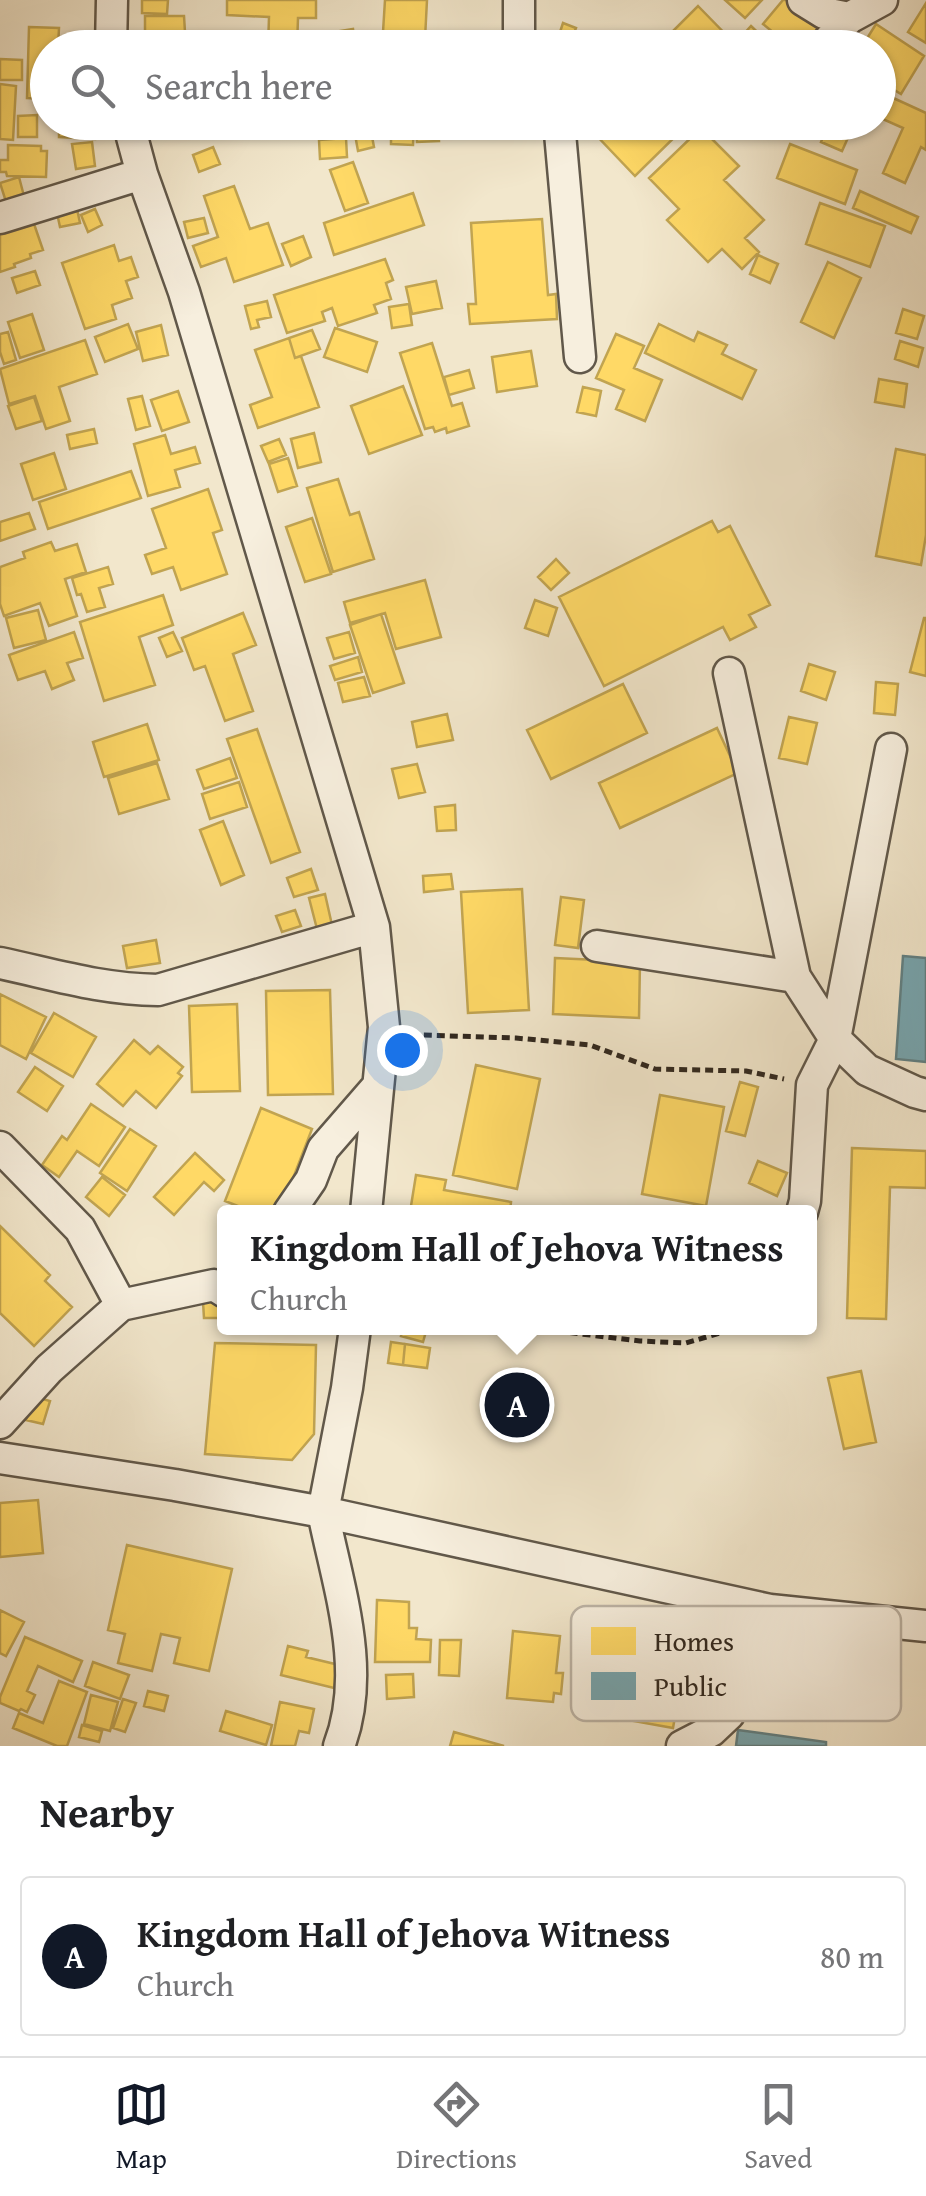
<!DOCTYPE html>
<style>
body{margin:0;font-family:"Gentium Book Plus",serif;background:#f2f2f2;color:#202124}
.you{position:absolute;left:402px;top:1050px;width:35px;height:35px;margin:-25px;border:8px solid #fff;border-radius:50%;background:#1a73e8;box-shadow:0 0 0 15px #1a73e833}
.badge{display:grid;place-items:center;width:65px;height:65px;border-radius:50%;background:#111827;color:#fff;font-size:32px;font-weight:700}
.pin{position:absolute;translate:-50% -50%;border:5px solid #fff;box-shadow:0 2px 10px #0006}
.popup{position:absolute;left:217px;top:1205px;width:600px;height:130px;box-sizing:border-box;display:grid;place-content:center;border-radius:10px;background:#fff;filter:drop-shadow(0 2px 8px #0005);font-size:32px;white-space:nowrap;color:#757577}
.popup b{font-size:38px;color:#202124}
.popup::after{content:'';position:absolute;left:50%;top:100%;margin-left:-20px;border:20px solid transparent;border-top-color:#fff}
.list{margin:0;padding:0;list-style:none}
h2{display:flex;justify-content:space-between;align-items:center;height:130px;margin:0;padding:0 40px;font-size:42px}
h2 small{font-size:32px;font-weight:400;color:#757577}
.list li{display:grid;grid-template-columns:65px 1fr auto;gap:30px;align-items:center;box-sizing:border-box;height:160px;margin:0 20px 20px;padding:0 20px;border:2px solid #e0e0e0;border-radius:10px}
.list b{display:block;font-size:38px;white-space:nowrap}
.list p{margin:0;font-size:32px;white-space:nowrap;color:#757577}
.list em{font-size:32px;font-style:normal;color:#757577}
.icon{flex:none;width:55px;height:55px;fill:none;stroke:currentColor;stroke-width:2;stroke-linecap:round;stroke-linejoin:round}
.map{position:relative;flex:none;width:926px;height:1746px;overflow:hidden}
.search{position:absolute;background:#fff;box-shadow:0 2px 8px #0004;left:30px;right:30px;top:30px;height:110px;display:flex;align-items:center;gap:25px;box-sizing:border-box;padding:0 35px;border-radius:55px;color:#757577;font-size:38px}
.sheet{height:310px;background:#fff}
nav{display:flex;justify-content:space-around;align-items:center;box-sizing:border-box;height:140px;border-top:2px solid #e0e0e0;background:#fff;font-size:28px;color:#757577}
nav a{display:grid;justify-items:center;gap:5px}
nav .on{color:#111827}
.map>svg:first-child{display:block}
.homes{fill:#ffd966;stroke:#c1a451;stroke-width:2.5}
.public{fill:#76a5af;stroke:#618084;stroke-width:2.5}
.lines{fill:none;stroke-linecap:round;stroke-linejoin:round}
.street-casing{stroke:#61584a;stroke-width:35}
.path{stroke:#31281f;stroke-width:5;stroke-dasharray:8 5;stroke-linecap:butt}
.street{stroke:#f7efde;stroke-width:30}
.key{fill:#f7efde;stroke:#bcb3a5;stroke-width:2.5}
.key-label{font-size:28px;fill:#31281f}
</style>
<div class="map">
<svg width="926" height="1746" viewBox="0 0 926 1746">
<rect width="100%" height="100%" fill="#f2e7cc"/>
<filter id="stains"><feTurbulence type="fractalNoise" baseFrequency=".002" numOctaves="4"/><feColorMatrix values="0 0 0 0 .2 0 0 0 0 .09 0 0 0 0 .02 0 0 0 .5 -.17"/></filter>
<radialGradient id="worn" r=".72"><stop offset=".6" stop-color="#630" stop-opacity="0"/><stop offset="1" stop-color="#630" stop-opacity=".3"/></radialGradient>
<path class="homes" d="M 142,0 L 168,0 L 167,14 L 142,13 Z
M 227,0 L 316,0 L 316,18 L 298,18 L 297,48 L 268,48 L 269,17 L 227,15 Z
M 385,0 L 427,0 L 425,39 L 446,41 L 446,48 L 382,48 Z
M 725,0 L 762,0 L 745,18 Z
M 783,0 L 787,0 L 823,31 L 809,48 L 792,48 L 763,24 Z
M 926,3 L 926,43 L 908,32 Z
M 698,6 L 739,48 L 684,48 L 670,34 Z
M 145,16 L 184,16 L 185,32 L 178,32 L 178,35 L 167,34 L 168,48 L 145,48 Z
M 563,23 L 576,28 L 569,46 L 557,41 Z
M 876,24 L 924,56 L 901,94 L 878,80 L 878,48 L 861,48 Z
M 751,26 L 774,48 L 754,48 L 742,36 Z
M 29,27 L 59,28 L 58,48 L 48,48 L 48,99 L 27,98 Z
M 353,29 L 354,36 L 362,36 L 363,48 L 340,48 L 340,31 Z
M 212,32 L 243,32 L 244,48 L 213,48 Z
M 180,33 L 211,33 L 211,48 L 181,48 Z
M 0,59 L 22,60 L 22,80 L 0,80 Z
M 0,84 L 16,86 L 13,140 L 0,139 Z
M 878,91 L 926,113 L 926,150 L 921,147 L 905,183 L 883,173 L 903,128 L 878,117 Z
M 37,115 L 37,137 L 18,137 L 18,116 Z
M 59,122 L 96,122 L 95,139 L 59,137 Z
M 214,122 L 242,122 L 242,132 L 214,132 Z
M 609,122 L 686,122 L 688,124 L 635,176 L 596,135 Z
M 829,122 L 855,122 L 842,151 L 821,142 Z
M 391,123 L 414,124 L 413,145 L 391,144 Z
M 438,124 L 439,141 L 417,142 L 416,126 Z
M 370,126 L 374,147 L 358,151 L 354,129 Z
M 701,128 L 739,166 L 724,180 L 764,220 L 745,238 L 759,252 L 742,269 L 722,249 L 708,262 L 667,220 L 679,209 L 649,178 Z
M 346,138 L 347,157 L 320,159 L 319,140 Z
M 92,142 L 95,166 L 76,169 L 72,144 Z
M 790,144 L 857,170 L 845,204 L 777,178 Z
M 8,145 L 41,146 L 41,151 L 47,151 L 46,177 L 7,176 L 6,172 L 0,172 L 0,160 L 8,160 Z
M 213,147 L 220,164 L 199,172 L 193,155 Z
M 353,162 L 368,203 L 345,211 L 330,170 Z
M 19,177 L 25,200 L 7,205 L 0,183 Z
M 234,186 L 250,229 L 268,223 L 283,265 L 234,282 L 226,258 L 201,267 L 193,246 L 218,237 L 204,196 Z
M 860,191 L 918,217 L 911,233 L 853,208 Z
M 413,193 L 424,225 L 334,255 L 324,223 Z
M 820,203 L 885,226 L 870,267 L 806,244 Z
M 77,209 L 80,223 L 60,227 L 57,213 Z
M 95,209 L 102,225 L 88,232 L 81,215 Z
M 204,218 L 208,233 L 188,238 L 184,222 Z
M 542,219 L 548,295 L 556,294 L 557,319 L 470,324 L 468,304 L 476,304 L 471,223 Z
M 33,221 L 43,250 L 30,254 L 31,258 L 14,264 L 15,267 L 0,272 L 0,232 Z
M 303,236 L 311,257 L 291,266 L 282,244 Z
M 114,245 L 119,261 L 131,257 L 138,277 L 126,281 L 132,298 L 112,305 L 116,319 L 85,329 L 62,263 Z
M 758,255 L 778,264 L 770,283 L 750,274 Z
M 385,259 L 393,280 L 386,283 L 391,299 L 374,305 L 377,313 L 338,326 L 332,308 L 322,312 L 325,321 L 287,333 L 274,295 Z
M 828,262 L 861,278 L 834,338 L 801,322 Z
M 35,271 L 40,285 L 17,293 L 12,278 Z
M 436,281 L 442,308 L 412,314 L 406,287 Z
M 267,301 L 271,317 L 257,320 L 259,327 L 251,329 L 245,306 Z
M 409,304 L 412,325 L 392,328 L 389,307 Z
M 903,309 L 924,316 L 917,339 L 896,333 Z
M 32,314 L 44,350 L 20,358 L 8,322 Z
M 128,324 L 138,349 L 105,362 L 95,337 Z
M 659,324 L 694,341 L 698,332 L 727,345 L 722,354 L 756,370 L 742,399 L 645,353 Z
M 161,325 L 168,355 L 143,361 L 136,332 Z
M 335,328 L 377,342 L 367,372 L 324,357 Z
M 312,330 L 320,349 L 295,358 L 289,338 Z
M 8,332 L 16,360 L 4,364 L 0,352 L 0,334 Z
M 616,334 L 644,346 L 634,368 L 662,380 L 645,421 L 616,409 L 624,390 L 596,378 Z
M 289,338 L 295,358 L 301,356 L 319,407 L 258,428 L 250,405 L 272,397 L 255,350 Z
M 85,340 L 97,374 L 59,387 L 70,421 L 46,429 L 35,396 L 9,404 L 0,369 Z
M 900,341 L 923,348 L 918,367 L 895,359 Z
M 432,343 L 452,406 L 462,403 L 469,426 L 447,433 L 446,428 L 435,432 L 433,427 L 425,429 L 400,353 Z
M 531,351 L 537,386 L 497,392 L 492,357 Z
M 469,370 L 474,388 L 449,395 L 444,377 Z
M 879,379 L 907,384 L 904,407 L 875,402 Z
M 403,386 L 422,435 L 369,454 L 351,406 Z
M 583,387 L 601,391 L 596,416 L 577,412 Z
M 178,391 L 189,422 L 162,431 L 151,400 Z
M 142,396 L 150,426 L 136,430 L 128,399 Z
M 34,397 L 42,421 L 16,429 L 8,406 Z
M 94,429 L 97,443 L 70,449 L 67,435 Z
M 314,433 L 321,462 L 298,468 L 291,439 Z
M 165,435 L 171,454 L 195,447 L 200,463 L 175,470 L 180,487 L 148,496 L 134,444 Z
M 279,439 L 286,455 L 268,462 L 261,446 Z
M 896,449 L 926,455 L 926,535 L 921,565 L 876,556 Z
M 54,453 L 66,489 L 33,500 L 21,464 Z
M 288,458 L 297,486 L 278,492 L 269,464 Z
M 131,471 L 141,498 L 48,529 L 39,502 Z
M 338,479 L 350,515 L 359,512 L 374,559 L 333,572 L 307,488 Z
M 208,489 L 222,530 L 213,533 L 227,574 L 181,590 L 173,567 L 152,574 L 145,555 L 166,548 L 152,509 Z
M 29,513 L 35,529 L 0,541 L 0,522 Z
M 312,518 L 331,574 L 305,582 L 286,527 Z
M 712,521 L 718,532 L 730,526 L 770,605 L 749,615 L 756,627 L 730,640 L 723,627 L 604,686 L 559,597 Z
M 51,542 L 55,551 L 77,544 L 86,572 L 65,579 L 77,616 L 49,626 L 40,603 L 4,616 L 0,604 L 0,567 L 25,558 L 23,552 Z
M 556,559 L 569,573 L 551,590 L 538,577 Z
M 108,567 L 113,584 L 99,588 L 105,607 L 87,612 L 81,594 L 77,595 L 72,578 Z
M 425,580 L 441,637 L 396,649 L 385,613 L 350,623 L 344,602 Z
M 163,595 L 173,625 L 139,637 L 155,685 L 104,701 L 80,622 Z
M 535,600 L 557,608 L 548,636 L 525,628 Z
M 38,610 L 46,640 L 14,648 L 6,618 Z
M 243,613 L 256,645 L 233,654 L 253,711 L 225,721 L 205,666 L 194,670 L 182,638 Z
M 381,614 L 404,683 L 373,693 L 350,625 Z
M 924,618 L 926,618 L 926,676 L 910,672 Z
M 74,632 L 83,658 L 67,663 L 74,680 L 52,689 L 45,671 L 18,680 L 9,655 Z
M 173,632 L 182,651 L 167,657 L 159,638 Z
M 349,632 L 355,653 L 334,659 L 327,638 Z
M 358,657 L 362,672 L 335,680 L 330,666 Z
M 809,664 L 835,672 L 826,700 L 801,691 Z
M 364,677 L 370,696 L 343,702 L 338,683 Z
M 876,682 L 898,684 L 895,715 L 874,713 Z
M 623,684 L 647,733 L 551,779 L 527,730 Z
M 447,714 L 453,740 L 417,747 L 412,722 Z
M 789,717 L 817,723 L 807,764 L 779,758 Z
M 147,724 L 159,760 L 104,777 L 93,742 Z
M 717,728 L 738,773 L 620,828 L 599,783 Z
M 257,729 L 300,852 L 271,863 L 227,739 Z
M 230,758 L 237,778 L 204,789 L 197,770 Z
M 157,763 L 169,799 L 119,814 L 108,778 Z
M 417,764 L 425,792 L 399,798 L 392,769 Z
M 239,782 L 247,807 L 210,819 L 202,794 Z
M 455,805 L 456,830 L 437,831 L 435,807 Z
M 223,821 L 244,875 L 221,885 L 200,830 Z
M 311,869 L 318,890 L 294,897 L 287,878 Z
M 451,874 L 453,889 L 424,892 L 423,876 Z
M 522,889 L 529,1010 L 468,1013 L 461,892 Z
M 325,894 L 332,925 L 317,929 L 309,898 Z
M 561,897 L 584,900 L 578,948 L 555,945 Z
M 295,910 L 301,926 L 282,932 L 276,916 Z
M 156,940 L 160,963 L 127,968 L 123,946 Z
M 555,958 L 640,962 L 639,1018 L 553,1014 Z
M 330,990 L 333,1094 L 268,1095 L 266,991 Z
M 0,994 L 46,1017 L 26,1059 L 0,1045 Z
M 237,1004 L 240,1091 L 192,1092 L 189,1006 Z
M 54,1013 L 96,1037 L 73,1077 L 31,1053 Z
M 134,1040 L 150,1054 L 158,1046 L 183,1067 L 178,1073 L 182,1076 L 156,1108 L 136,1091 L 123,1106 L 97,1084 Z
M 476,1065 L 540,1079 L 517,1189 L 453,1175 Z
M 35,1067 L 63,1086 L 47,1111 L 18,1092 Z
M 740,1082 L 758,1087 L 745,1136 L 726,1131 Z
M 660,1095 L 724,1107 L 706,1206 L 642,1194 Z
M 91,1104 L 125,1127 L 99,1166 L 77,1151 L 59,1177 L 42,1165 L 62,1136 L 67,1140 Z
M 261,1108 L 312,1129 L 280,1212 L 253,1212 L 225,1201 Z
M 130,1129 L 156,1146 L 127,1191 L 100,1173 Z
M 852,1148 L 926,1151 L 926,1188 L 890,1187 L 886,1319 L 847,1318 Z
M 195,1153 L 224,1180 L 214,1191 L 204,1182 L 174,1215 L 154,1197 Z
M 758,1161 L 787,1173 L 777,1196 L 749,1183 Z
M 416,1175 L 446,1180 L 444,1190 L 511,1202 L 510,1212 L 410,1212 Z
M 102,1177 L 125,1195 L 109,1216 L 86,1197 Z
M 0,1226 L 50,1275 L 45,1281 L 72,1307 L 34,1346 L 0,1313 Z
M 225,1301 L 225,1318 L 204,1318 L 203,1302 Z
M 403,1328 L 427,1328 L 423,1342 L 401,1336 Z
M 391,1342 L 405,1344 L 403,1365 L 388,1363 Z
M 215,1343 L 316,1345 L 314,1434 L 292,1460 L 205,1454 Z
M 405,1344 L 430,1348 L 427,1368 L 403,1365 Z
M 861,1371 L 876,1442 L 844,1449 L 828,1378 Z
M 32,1396 L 50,1401 L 43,1424 L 26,1420 Z
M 38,1500 L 43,1553 L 0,1557 L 0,1503 Z
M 127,1545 L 232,1569 L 209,1671 L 174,1663 L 180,1638 L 161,1634 L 152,1671 L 118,1663 L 125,1634 L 108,1630 Z
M 377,1600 L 409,1602 L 409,1628 L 417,1628 L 416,1639 L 431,1640 L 430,1662 L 375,1662 Z
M 0,1610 L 24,1622 L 6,1656 L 0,1653 Z
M 513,1631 L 560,1636 L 556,1673 L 563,1673 L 561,1694 L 554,1693 L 553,1702 L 507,1698 Z
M 25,1637 L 82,1661 L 73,1682 L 38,1666 L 27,1691 L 35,1695 L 27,1712 L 21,1709 L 19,1711 L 0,1703 L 0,1697 Z
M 440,1640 L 461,1640 L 459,1676 L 439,1675 Z
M 288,1646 L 308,1651 L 306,1657 L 339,1665 L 334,1688 L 281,1675 Z
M 583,1648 L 684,1666 L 673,1728 L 573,1710 Z
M 93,1662 L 129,1675 L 120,1699 L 85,1686 Z
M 413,1674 L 414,1697 L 387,1699 L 386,1675 Z
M 59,1681 L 87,1692 L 67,1746 L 57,1746 L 13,1728 L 19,1713 L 43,1723 Z
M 148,1691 L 168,1696 L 164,1711 L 144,1706 Z
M 91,1695 L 118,1702 L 110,1731 L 84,1724 Z
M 123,1699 L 136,1703 L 125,1732 L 113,1728 Z
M 280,1702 L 314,1709 L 309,1733 L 299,1731 L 295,1746 L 271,1746 Z
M 226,1711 L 272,1725 L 266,1745 L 220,1731 Z
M 82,1725 L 102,1731 L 99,1742 L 79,1737 Z
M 454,1732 L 504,1746 L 450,1746 Z"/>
<path class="public" d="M 903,956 L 926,958 L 926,1062 L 896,1059 Z
M 738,1730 L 826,1742 L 826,1746 L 736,1746 Z"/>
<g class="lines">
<defs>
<path id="street" d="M 519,0 L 519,38 L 525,48
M 803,0 L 824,13 L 849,18
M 111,48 L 112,0
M 822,48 L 849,18 L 882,0
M 128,122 L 142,174 L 184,292 L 374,927 L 384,1027 L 366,1212
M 559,122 L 580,357
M 0,218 L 142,174
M 729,673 L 795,977 L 835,1039 L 812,1085 L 805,1201 L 802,1212
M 891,749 L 835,1039 L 867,1070 L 915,1092 L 926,1095
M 597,946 L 795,977
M 0,963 C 56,975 100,989 158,990 L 374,927
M 0,1147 L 80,1229 L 121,1305
M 289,1212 L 311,1180 L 323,1149 L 376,1088
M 0,1423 L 49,1369 L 121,1305 L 214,1285 L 225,1292
M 0,1458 L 175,1485 L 323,1512 L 347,1388 L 355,1328
M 339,1746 C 368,1671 338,1587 323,1512 L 770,1610 L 926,1626
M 682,1746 L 711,1731 L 729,1714 L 770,1610"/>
</defs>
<use href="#street" class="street-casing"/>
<path class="path" d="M 411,1033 L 422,1035 L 516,1038 L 590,1045 L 655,1069 L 746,1071 L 784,1079
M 531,1328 L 640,1341 L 686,1343 L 737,1328"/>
<use href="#street" class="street"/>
</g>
<rect x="571" y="1606" width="330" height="115" rx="15" class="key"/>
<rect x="591" y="1627" width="45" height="28" fill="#ffd966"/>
<rect x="591" y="1672" width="45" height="28" fill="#76a5af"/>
<g class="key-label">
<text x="654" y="1651">Homes</text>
<text x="654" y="1696">Public</text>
</g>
<rect width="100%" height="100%" filter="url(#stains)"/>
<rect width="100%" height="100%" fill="url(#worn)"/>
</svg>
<div class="you"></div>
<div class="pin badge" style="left:517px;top:1405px">A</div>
<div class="popup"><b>Kingdom Hall of Jehova Witness</b>Church</div>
<div class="search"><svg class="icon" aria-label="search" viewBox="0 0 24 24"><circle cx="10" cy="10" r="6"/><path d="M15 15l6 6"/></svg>Search here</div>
</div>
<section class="sheet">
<h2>Nearby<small></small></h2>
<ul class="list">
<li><span class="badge">A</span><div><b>Kingdom Hall of Jehova Witness</b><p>Church</p></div><em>80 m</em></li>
</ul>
</section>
<nav>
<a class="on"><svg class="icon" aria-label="map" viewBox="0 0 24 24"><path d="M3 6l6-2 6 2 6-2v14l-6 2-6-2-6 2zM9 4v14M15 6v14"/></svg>Map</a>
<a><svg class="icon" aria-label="directions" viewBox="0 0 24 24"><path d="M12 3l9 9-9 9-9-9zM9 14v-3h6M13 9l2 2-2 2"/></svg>Directions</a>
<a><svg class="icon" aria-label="saved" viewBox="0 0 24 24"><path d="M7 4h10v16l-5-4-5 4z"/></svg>Saved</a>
</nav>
